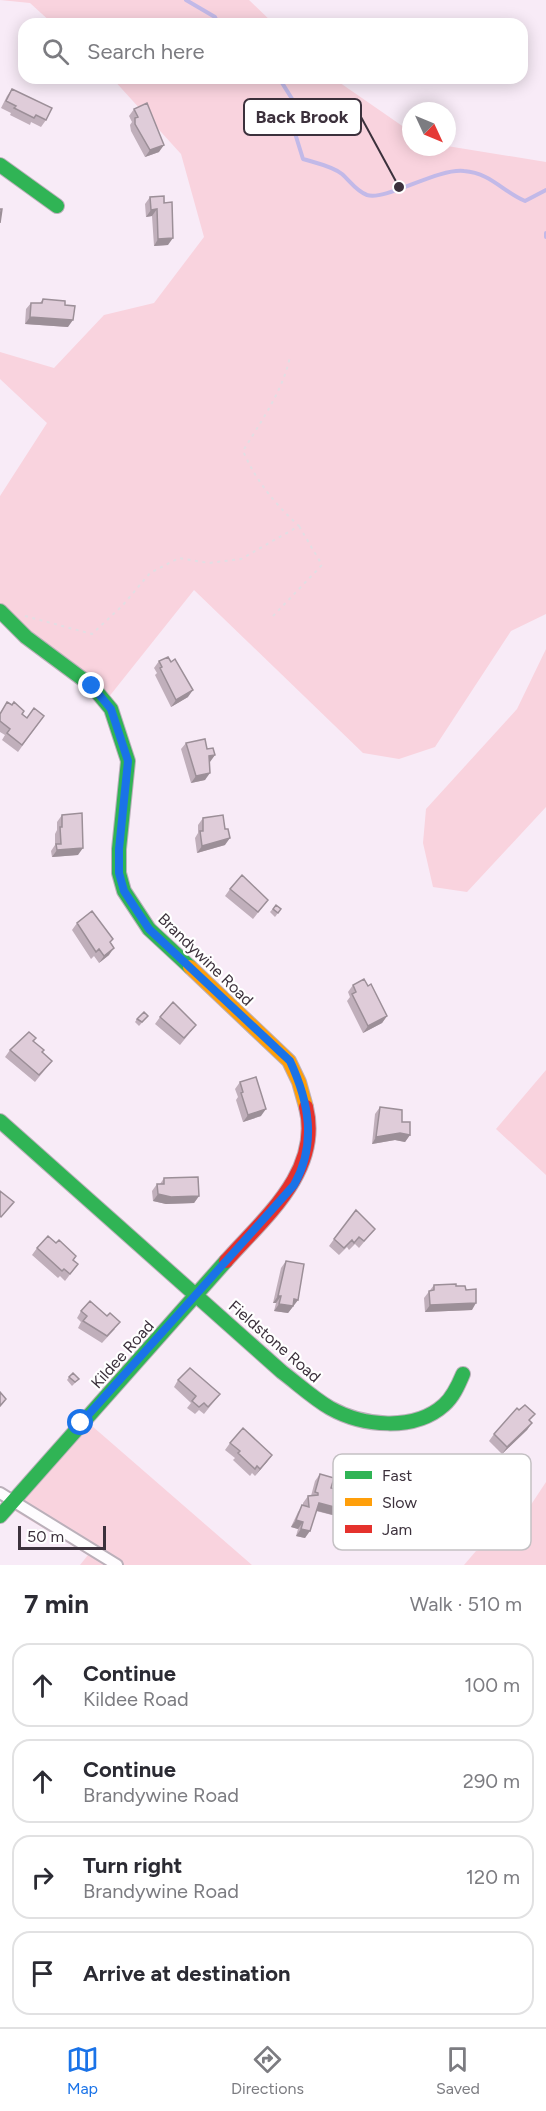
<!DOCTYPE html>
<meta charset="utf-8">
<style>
body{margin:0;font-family:Figtree,sans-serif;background:#f2f2f3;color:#2b2b33}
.compass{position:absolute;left:402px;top:102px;width:54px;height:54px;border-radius:50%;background:#fff;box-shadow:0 3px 15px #0003;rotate:134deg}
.scale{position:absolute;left:18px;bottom:15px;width:88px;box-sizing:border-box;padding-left:6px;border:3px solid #3c313c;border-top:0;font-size:16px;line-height:21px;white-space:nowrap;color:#3c313c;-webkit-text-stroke:4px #fff;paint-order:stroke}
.stop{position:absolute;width:18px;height:18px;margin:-14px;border:4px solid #1a73e8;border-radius:50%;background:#fff}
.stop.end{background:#1a73e8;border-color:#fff;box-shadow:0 2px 6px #0008}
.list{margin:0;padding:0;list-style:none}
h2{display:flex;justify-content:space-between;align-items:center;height:78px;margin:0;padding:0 24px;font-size:26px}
h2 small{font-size:20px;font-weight:400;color:#7c7c81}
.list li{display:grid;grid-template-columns:39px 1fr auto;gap:18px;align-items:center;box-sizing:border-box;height:84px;margin:0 12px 12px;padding:0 12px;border:2px solid #e1e1e2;border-radius:18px}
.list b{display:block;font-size:22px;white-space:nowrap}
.list p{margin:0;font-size:20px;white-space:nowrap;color:#7c7c81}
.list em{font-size:20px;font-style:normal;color:#7c7c81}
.icon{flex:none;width:33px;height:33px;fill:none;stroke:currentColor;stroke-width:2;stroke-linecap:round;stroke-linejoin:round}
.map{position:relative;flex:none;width:546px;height:1565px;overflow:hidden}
.search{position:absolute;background:#fff;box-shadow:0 3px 15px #0003;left:18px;right:18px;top:18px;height:66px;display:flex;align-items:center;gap:15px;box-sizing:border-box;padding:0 21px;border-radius:18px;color:#7c7c81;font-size:22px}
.sheet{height:462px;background:#fff}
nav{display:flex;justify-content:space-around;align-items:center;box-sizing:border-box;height:84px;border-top:2px solid #e1e1e2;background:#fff;font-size:16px;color:#7c7c81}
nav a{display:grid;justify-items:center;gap:3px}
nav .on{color:#1a73e8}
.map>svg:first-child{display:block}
.green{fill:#f9d3de}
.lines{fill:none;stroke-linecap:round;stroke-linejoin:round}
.stream{stroke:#c2b9e8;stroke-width:4}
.street-casing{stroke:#bbb0ba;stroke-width:14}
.fast-casing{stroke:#bbb0ba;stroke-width:16}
.slow-casing{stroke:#bbb0ba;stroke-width:16}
.jam-casing{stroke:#bbb0ba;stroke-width:16}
.path{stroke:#e3dee3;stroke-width:2;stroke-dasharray:3 4.5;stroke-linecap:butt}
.street{stroke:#fefcfe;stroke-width:10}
.fast{stroke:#30b455;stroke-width:14}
.slow{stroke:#ff9f0a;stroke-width:14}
.jam{stroke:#e5322d;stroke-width:14}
.wall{fill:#c0afbb}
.shaded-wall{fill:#9c8f98}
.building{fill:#dfccd9;stroke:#9c8f98;stroke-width:1.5}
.route{stroke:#1a73e8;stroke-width:8}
.labels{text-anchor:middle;stroke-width:4.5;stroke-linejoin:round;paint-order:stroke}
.street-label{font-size:16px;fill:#3c313c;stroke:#fff}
.key{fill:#fff;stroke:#c4c1c4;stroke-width:1.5}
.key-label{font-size:16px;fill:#3c313c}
.leader{fill:none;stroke:#3c313c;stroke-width:2}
.callout-dot{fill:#3c313c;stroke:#fff;stroke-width:2}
.callout{fill:#fff;stroke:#3c313c;stroke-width:2}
.callout-label{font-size:18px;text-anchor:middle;font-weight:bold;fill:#3c313c}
</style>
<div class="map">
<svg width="546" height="1565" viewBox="0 0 546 1565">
<rect width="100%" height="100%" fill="#f8ebf7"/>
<path class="green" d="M 0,0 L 249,0 L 274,24 L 53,24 L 30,3 Z
M 112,78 L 333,78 L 411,132 L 411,147 L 447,146 L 546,162 L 546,614 L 511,631 L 435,747 L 399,759 L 363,753 L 194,590 L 104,703 L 0,615 L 0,496 L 47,423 L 0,379 L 0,352 L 54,368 L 104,315 L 154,303 L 204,237 L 181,154 Z
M 546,649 L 546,807 L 467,892 L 433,887 L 423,843 L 426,809 L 517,709 Z
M 546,1070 L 546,1175 L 496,1129 Z
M 84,1419 L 252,1565 L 80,1565 L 88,1555 L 5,1505 Z
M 546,1482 L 546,1565 L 464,1565 L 476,1551 L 507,1541 Z"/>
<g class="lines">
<path class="stream" d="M 186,0 L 215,17 L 218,24
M 279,78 L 294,102 L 294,130 L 303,159 C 316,163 332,166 342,174 C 350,181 356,191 367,195 C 386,201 437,168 464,171 C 491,173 503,192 525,201 L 546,190
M 546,233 L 546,237"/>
<defs>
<path id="street" d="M 0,1493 L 117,1565"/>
<path id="fast" d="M 0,165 L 57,206
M 0,611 L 26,637 L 92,686 L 111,709 L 128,761 L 119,849 L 119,873 L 124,891 L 149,929 L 190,967
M 0,1121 L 282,1372 C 298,1384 313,1398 330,1408 C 362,1426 414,1432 444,1405 C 453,1397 458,1386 463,1374
M 0,1516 L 226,1261"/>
<path id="slow" d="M 190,967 L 289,1061 L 299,1082 L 306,1107"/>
<path id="jam" d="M 226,1261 C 264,1218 322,1171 306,1107"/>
</defs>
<use href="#street" class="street-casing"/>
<use href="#fast" class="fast-casing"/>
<use href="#slow" class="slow-casing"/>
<use href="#jam" class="jam-casing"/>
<path class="path" d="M 25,616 L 92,634 L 123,605 L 150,573 L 179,558 L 209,563 L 241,559 L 299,526 C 275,504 256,481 243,451 C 260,423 284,389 290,356
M 273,616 L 322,565 L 299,526"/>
<use href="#street" class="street"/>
<use href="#fast" class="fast"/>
<use href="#slow" class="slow"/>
<use href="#jam" class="jam"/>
</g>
<path class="wall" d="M 12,89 L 46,120 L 41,127 L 31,122 L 30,125 L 10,115 L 11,113 L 1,108 L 7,96 Z
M 134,109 L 159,152 L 145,157 L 131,131 L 130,125 L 132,122 L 129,116 Z
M 164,196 L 168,245 L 154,246 L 152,216 L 146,217 L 145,204 L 150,197 Z
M 43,299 L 68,327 L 25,324 L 26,309 L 31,303 L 40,303 Z
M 159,661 L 171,662 L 188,697 L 171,707 L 155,675 L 157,673 L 154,668 Z
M 7,702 L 27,718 L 44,716 L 18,752 L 2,740 L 5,735 L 0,732 L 0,713 Z
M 186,743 L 207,749 L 215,755 L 209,762 L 205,780 L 191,783 L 181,749 Z
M 62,815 L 78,855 L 52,857 L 51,851 L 55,845 L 55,834 L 57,830 L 57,822 Z
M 203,818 L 225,845 L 197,853 L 195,838 L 198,833 L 198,825 Z
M 230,889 L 268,900 L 253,919 L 225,896 Z
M 276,905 L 281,909 L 275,917 L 270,912 Z
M 77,923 L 110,943 L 109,955 L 99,963 L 94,956 L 91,959 L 72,930 Z
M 353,985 L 368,986 L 387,1016 L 382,1023 L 363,1033 L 347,1001 L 350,997 L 348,992 Z
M 148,1016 L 139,1026 L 135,1022 L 137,1019 Z
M 160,1017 L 196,1025 L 180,1045 L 155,1024 Z
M 33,1041 L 42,1052 L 52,1061 L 35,1082 L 5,1057 L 10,1050 Z
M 240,1082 L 261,1116 L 243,1122 L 236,1100 L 238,1097 L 235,1089 Z
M 380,1107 L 402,1122 L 410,1135 L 405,1142 L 395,1140 L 372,1144 L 375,1114 Z
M 164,1178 L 199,1196 L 194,1203 L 166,1204 L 153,1201 L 152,1191 L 157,1184 L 160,1184 Z
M 375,1229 L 359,1248 L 355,1244 L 349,1250 L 347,1247 L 339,1255 L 329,1246 L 334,1239 Z
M 37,1248 L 73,1260 L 78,1264 L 65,1281 L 60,1276 L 58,1278 L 32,1255 Z
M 286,1261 L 298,1300 L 288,1313 L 274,1311 L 276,1303 L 273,1303 L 281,1268 Z
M 434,1285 L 456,1286 L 466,1290 L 472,1310 L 425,1312 L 424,1298 Z
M 81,1311 L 115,1329 L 102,1343 L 78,1328 L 81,1322 L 77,1318 Z
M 69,1377 L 76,1382 L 72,1386 L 67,1380 Z
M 178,1380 L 220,1394 L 204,1414 L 199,1410 L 195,1414 L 187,1408 L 191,1403 L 174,1387 Z
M 530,1421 L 532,1423 L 527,1430 L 502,1454 L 489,1441 L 494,1434 Z
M 230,1443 L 272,1455 L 255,1476 L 252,1473 L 250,1476 L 233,1460 L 235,1458 L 225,1450 Z
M 320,1474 L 331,1488 L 348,1492 L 350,1489 L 348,1519 L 316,1511 L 305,1538 L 296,1536 L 298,1529 L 291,1527 L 298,1512 L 303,1505 L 303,1503 L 308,1496 L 311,1496 L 315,1481 Z
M 412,1481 L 446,1499 L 412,1509 L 411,1506 L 404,1508 L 400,1493 L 405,1486 L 410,1485 Z"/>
<path class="shaded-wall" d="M 164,145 L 159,152 L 145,157 L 150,150 Z
M 157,209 L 152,216 L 146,217 L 151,210 Z
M 173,238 L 168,245 L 154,246 L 158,239 Z
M 30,317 L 73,320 L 68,327 L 25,324 Z
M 193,690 L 188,697 L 171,707 L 176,700 Z
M 215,755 L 210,762 L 204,763 L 209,756 Z
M 210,773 L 205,780 L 191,783 L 196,776 Z
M 230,838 L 225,845 L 197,853 L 202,846 Z
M 83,848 L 78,855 L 52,857 L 57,850 Z
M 114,948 L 109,955 L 99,963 L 104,956 Z
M 387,1016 L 382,1023 L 363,1033 L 368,1026 Z
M 266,1109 L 261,1116 L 243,1122 L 248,1115 Z
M 400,1133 L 410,1135 L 405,1142 L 395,1140 L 372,1144 L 376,1137 Z
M 158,1194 L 199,1196 L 194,1203 L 166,1204 L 153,1201 Z
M 278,1296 L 281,1296 L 276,1303 L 273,1303 Z
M 294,1299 L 298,1300 L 288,1313 L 274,1311 L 279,1304 Z
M 476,1303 L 472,1310 L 425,1312 L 430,1305 Z
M 532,1423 L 527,1430 L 502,1454 L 507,1447 Z
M 272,1455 L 267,1462 L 255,1476 L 260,1469 Z
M 486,1485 L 491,1487 L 489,1490 L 483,1489 Z
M 451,1492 L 446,1499 L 412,1509 L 417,1502 Z
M 416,1499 L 411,1506 L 404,1508 L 409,1501 Z
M 319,1503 L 353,1512 L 348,1519 L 314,1510 Z
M 296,1520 L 303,1522 L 298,1529 L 291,1527 Z
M 301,1529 L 310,1531 L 305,1538 L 296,1536 Z"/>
<path class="building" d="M 12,89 L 52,108 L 46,120 L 36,115 L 34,118 L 14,108 L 16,106 L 6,101 Z
M 147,103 L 164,145 L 150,150 L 135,124 L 135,118 L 138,117 L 134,109 Z
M 164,196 L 164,203 L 172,202 L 173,238 L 158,239 L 157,209 L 151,210 L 150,197 Z
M 0,209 L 2,209 L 0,223 Z
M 43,299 L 65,301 L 65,305 L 75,306 L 73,320 L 30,317 L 31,303 L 42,303 Z
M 168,657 L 171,662 L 175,659 L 193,690 L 176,700 L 160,668 L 162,667 L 159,661 Z
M 7,702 L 12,705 L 14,702 L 24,711 L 22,714 L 27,718 L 34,708 L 44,716 L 22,745 L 7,733 L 10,729 L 0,721 L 0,714 Z
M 205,739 L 207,749 L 213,748 L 215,755 L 209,756 L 210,773 L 196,776 L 186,743 Z
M 82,813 L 83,848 L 57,850 L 56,844 L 61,844 L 60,827 L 62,827 L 62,815 Z
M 223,815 L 225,829 L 228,829 L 230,838 L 202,846 L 200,831 L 203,831 L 203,818 Z
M 242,875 L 268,900 L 258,912 L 230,889 Z
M 276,905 L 281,909 L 278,913 L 273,909 Z
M 92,911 L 113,939 L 110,942 L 114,948 L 104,956 L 99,949 L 96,952 L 77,923 Z
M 364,979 L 368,986 L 371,984 L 387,1016 L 368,1026 L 352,994 L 356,992 L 353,985 Z
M 173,1002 L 196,1025 L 184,1038 L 160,1017 Z
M 144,1012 L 148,1016 L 142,1022 L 137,1019 Z
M 29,1032 L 36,1038 L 33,1041 L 44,1050 L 42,1052 L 52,1061 L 39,1075 L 10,1050 Z
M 256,1077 L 266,1109 L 248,1115 L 241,1093 L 243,1092 L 240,1082 Z
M 380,1107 L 402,1110 L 402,1122 L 410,1122 L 410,1135 L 400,1133 L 376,1137 Z
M 198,1177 L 199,1196 L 171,1197 L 158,1194 L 157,1184 L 164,1184 L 164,1178 Z
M 0,1191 L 14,1202 L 1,1217 L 0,1216 Z
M 356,1210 L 375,1229 L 364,1241 L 359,1237 L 354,1243 L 352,1240 L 344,1248 L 334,1239 Z
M 48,1236 L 56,1243 L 59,1240 L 76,1256 L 73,1260 L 78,1264 L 70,1274 L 64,1269 L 62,1271 L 37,1248 Z
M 286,1261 L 304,1264 L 298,1300 L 294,1299 L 293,1306 L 279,1304 L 281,1296 L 278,1296 Z
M 456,1284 L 456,1286 L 465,1286 L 466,1290 L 476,1289 L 476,1303 L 430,1305 L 429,1291 L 434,1290 L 434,1285 Z
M 90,1301 L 107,1316 L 110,1313 L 120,1322 L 107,1336 L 83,1321 L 87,1316 L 81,1311 Z
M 190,1368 L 220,1394 L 208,1407 L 204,1403 L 199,1407 L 192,1401 L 196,1396 L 178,1380 Z
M 73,1373 L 79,1379 L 75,1382 L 69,1377 Z
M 0,1392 L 6,1399 L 0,1406 Z
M 525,1405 L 535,1414 L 529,1420 L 532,1423 L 507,1447 L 494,1434 L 517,1408 L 519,1410 Z
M 243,1428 L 272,1455 L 260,1469 L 257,1466 L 255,1469 L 238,1453 L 240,1451 L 230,1443 Z
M 320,1474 L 334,1478 L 331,1488 L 349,1492 L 350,1489 L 359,1491 L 353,1512 L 319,1503 L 310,1531 L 301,1529 L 303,1522 L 296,1520 L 302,1505 L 309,1507 L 308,1496 L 318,1495 L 318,1493 L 315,1492 Z"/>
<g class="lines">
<path class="route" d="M 81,1423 L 294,1185 C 317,1144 309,1102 290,1061 L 149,929 L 124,891 L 119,873 L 119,849 L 128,761 L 111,709 L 92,686"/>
</g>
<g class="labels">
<g class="street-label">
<text transform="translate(206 959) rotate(44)" y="6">Brandywine Road</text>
<text transform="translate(275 1341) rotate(41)" y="6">Fieldstone Road</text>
<text transform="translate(122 1354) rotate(-48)" y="6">Kildee Road</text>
</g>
</g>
<rect x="333" y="1454" width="198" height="96" rx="9" class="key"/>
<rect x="345" y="1471" width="27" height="8" fill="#30b455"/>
<rect x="345" y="1498" width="27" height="8" fill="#ff9f0a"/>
<rect x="345" y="1525" width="27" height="8" fill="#e5322d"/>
<g class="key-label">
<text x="382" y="1481">Fast</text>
<text x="382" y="1508">Slow</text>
<text x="382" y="1535">Jam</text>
</g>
<path class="leader" d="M399 187L361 117"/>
<circle class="callout-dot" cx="399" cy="187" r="6"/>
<rect class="callout" x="244" y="99" width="117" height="36" rx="6"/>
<g class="callout-label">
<text x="302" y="123">Back Brook</text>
</g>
</svg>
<svg class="compass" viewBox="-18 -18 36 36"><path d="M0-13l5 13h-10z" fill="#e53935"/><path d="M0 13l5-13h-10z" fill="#7c7c81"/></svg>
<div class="scale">50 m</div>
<div class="stop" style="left:81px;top:1423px"></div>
<div class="stop end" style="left:92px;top:686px"></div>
<div class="search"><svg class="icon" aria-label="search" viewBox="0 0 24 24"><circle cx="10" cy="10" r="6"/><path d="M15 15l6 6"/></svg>Search here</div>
</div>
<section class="sheet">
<h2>7 min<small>Walk · 510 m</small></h2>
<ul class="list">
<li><svg class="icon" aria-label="ahead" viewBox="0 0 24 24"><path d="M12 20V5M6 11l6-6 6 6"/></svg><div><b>Continue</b><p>Kildee Road</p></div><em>100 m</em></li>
<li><svg class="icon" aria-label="ahead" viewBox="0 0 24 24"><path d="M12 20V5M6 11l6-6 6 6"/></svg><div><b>Continue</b><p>Brandywine Road</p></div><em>290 m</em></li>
<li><svg class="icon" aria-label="right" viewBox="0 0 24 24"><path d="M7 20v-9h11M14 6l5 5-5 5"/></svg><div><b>Turn right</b><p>Brandywine Road</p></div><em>120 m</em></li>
<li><svg class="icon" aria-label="arrive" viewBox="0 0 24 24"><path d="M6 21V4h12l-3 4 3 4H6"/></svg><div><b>Arrive at destination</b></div></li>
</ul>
</section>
<nav>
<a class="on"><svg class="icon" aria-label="map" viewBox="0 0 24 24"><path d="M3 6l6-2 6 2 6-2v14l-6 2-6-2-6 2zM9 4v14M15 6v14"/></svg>Map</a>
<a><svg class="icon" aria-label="directions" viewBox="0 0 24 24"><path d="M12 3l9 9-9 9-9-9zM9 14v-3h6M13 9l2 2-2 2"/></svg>Directions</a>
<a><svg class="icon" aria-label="saved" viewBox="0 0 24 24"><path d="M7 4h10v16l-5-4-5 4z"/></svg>Saved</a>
</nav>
